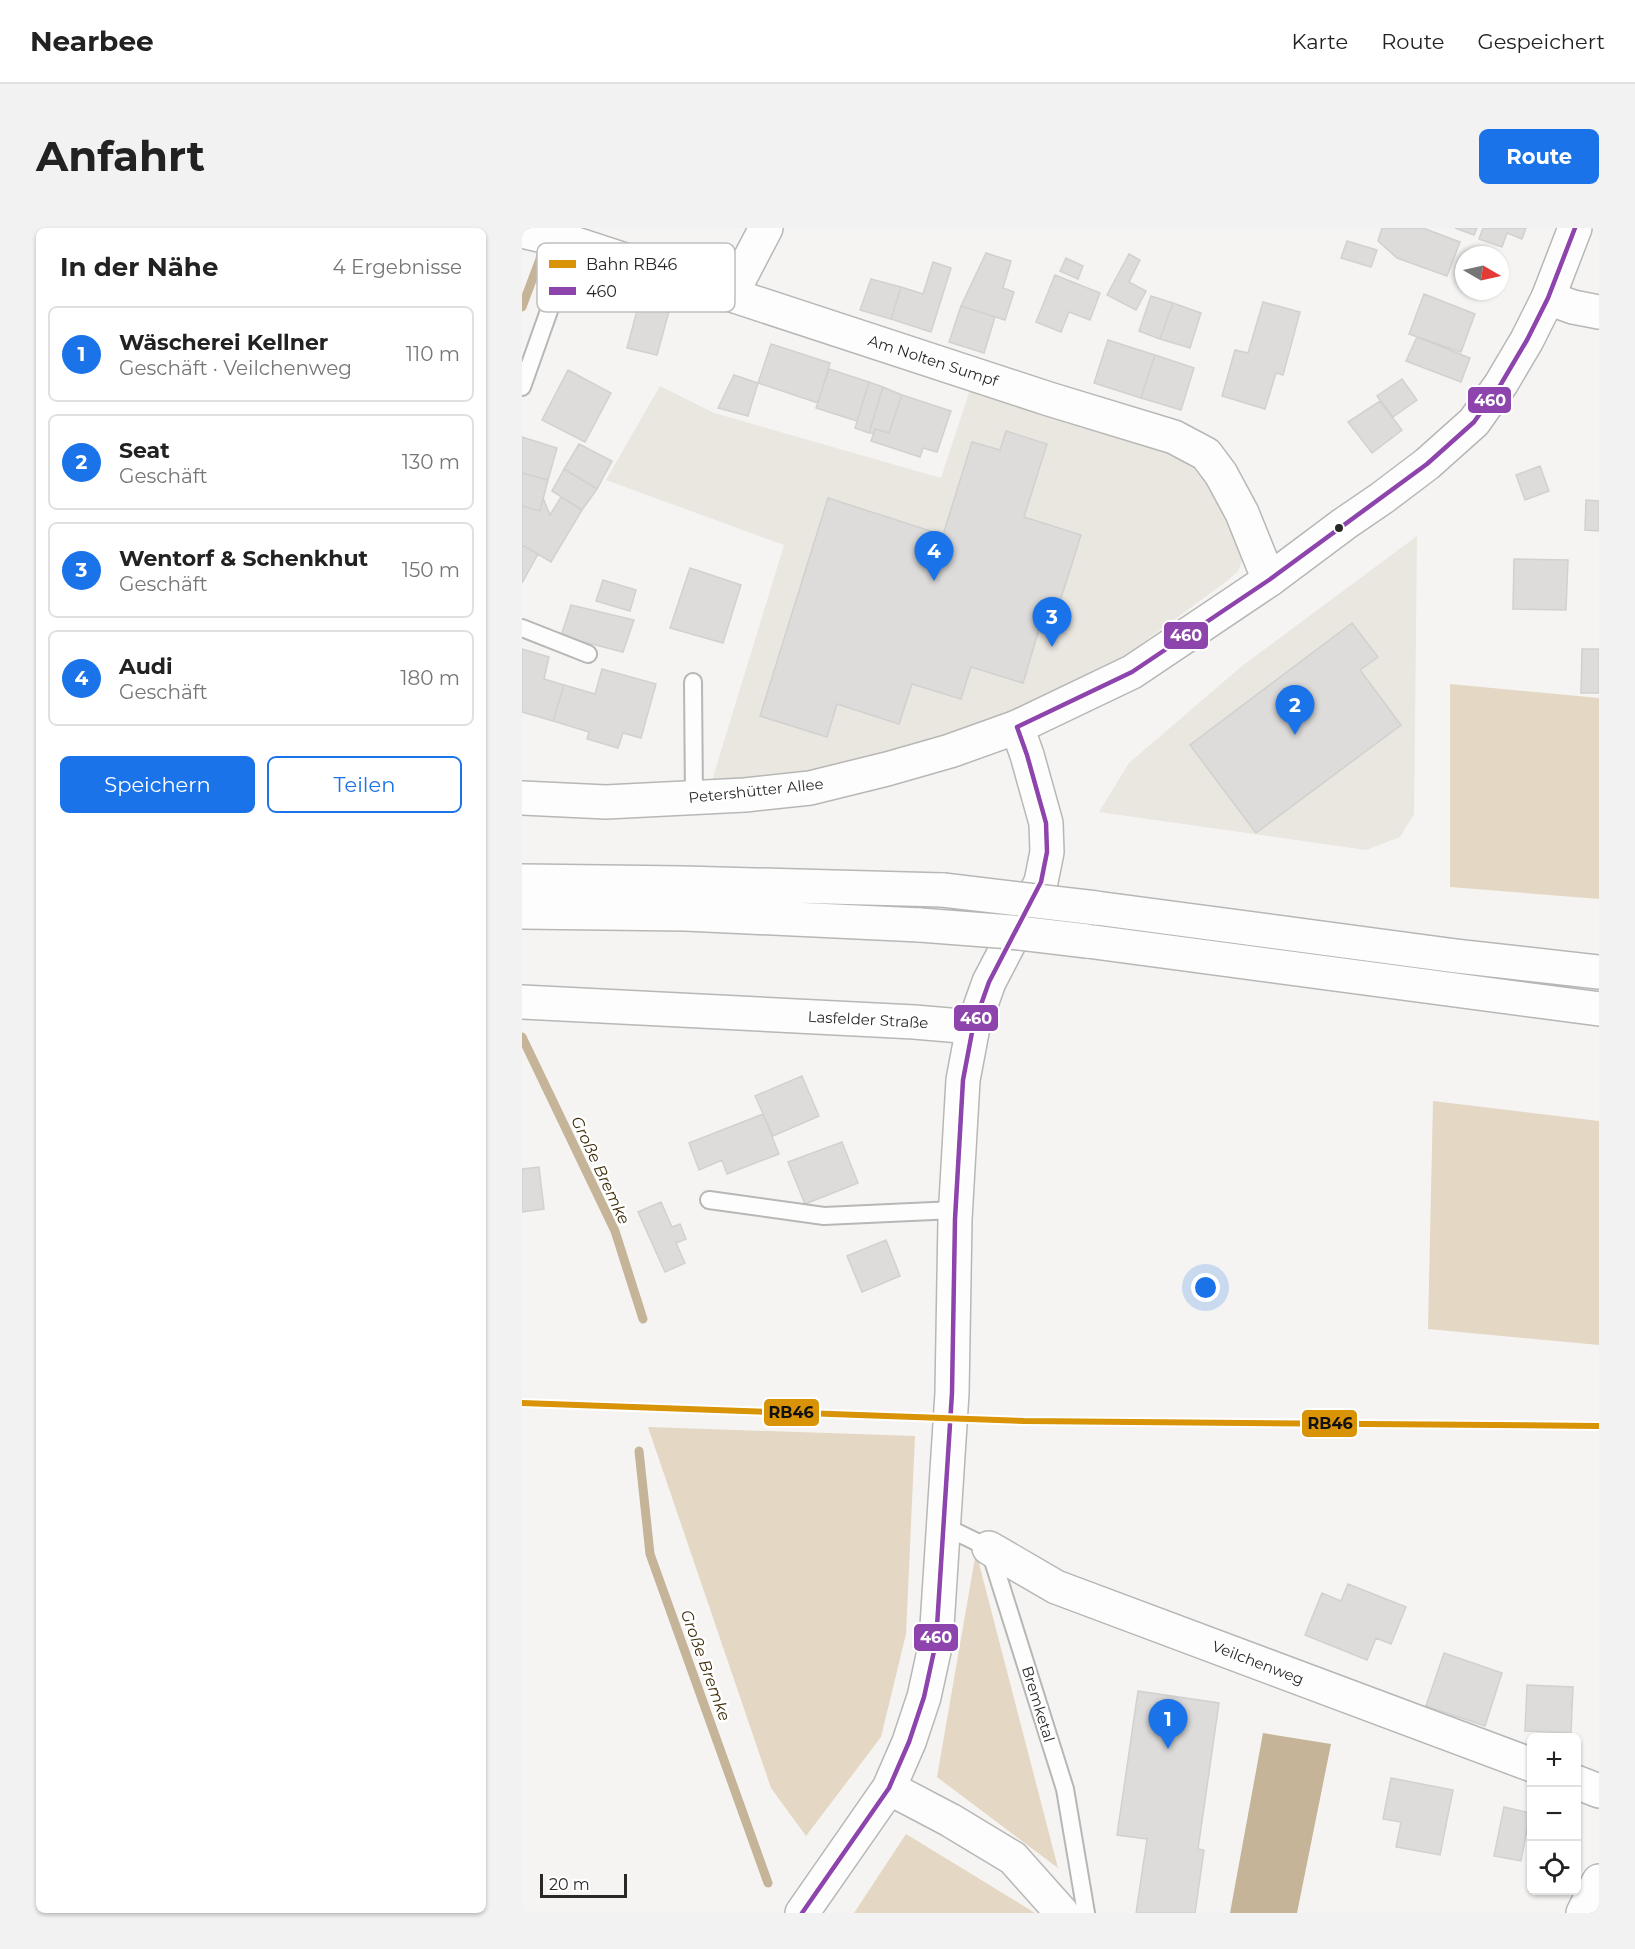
<!DOCTYPE html>
<html lang="de">
<meta charset="utf-8">
<style>
body{margin:0;font-family:Montserrat,sans-serif;background:#f2f2f2;color:#222}
.controls{position:absolute;right:18px;bottom:18px;display:grid;overflow:hidden;border-radius:9px;box-shadow:0 2px 4px #0004}
.controls button{width:54px;height:54px;display:grid;place-items:center;padding:0;border:0;border-bottom:2px solid #e0e0e0;background:#fff;color:#222;font:30px sans-serif}
.compass{position:absolute;left:933px;top:18px;width:54px;height:54px;border-radius:50%;background:#fff;box-shadow:0 2px 4px #0004;rotate:99deg}
.scale{position:absolute;left:18px;bottom:15px;width:87px;box-sizing:border-box;padding-left:6px;border:3px solid #292827;border-top:0;font-size:16px;line-height:21px;white-space:nowrap;color:#292827;-webkit-text-stroke:4px #fff;paint-order:stroke}
.you{position:absolute;left:684px;top:1060px;width:21px;height:21px;margin:-15px;border:4px solid #fff;border-radius:50%;background:#1a73e8;box-shadow:0 0 0 9px #1a73e833}
.badge{display:grid;place-items:center;width:39px;height:39px;border-radius:50%;background:#1a73e8;color:#fff;font-size:20px;font-weight:700}
.pin{position:absolute;translate:-50% -50px;filter:drop-shadow(0 2px 3px #0008)}
.pin::after{content:'';position:absolute;top:32px;width:21px;height:18px;background:inherit;clip-path:polygon(0 0,100% 0,50% 100%)}
.list{margin:0;padding:0;list-style:none}
h2{display:flex;justify-content:space-between;align-items:center;height:78px;margin:0;padding:0 24px;font-size:26px}
h2 small{font-size:20px;font-weight:400;color:#767676}
.list li{display:grid;grid-template-columns:39px 1fr auto;gap:18px;align-items:center;box-sizing:border-box;height:96px;margin:0 12px 12px;padding:0 12px;border:2px solid #e0e0e0;border-radius:9px}
.list b{display:block;font-size:22px;white-space:nowrap}
.list p{margin:0;font-size:20px;white-space:nowrap;color:#767676}
.list em{font-size:20px;font-style:normal;color:#767676}
.actions{display:flex;gap:12px;padding:18px 24px}
.actions a{flex:1;padding:14px 0;border:2px solid #1a73e8;border-radius:9px;text-align:center;font-size:21px;color:#1a73e8}
.actions .main{background:#1a73e8;color:#fff}
.icon{flex:none;width:33px;height:33px;fill:none;stroke:currentColor;stroke-width:2;stroke-linecap:round;stroke-linejoin:round}
.map{position:relative;flex:none;width:1077px;height:1685px;overflow:hidden;border-radius:9px}
header{display:flex;align-items:center;gap:36px;box-sizing:border-box;height:84px;padding:0 30px;background:#fff;border-bottom:2px solid #e0e0e0}
header strong{font-size:28px}
nav{display:flex;gap:33px;margin-inline-start:auto;font-size:21px}
.intro{display:flex;align-items:center;justify-content:space-between;box-sizing:border-box;height:144px;padding:0 36px}
h1{margin:0;font-size:42px}
.button{padding:15px 27px;border-radius:9px;background:#1a73e8;color:#fff;font-size:21px;font-weight:700}
main{display:flex;gap:36px;padding:0 36px}
aside{flex:1;background:#fff;border-radius:9px;box-shadow:0 2px 4px #0004}
.map>svg:first-child{display:block}
.built{fill:#eae6e0}
.green{fill:#e4d7c3}
.water{fill:#c5b497}
.lines{fill:none;stroke-linecap:round;stroke-linejoin:round}
.stream{stroke:#c5b497;stroke-width:9}
.building{fill:#dddcdb;stroke:#d1d1cf;stroke-width:1.5}
.lane-casing{stroke:#b7b7b6;stroke-width:20}
.street-casing{stroke:#b7b7b6;stroke-width:36}
.secondary-casing{stroke:#b7b7b6;stroke-width:36}
.highway-casing{stroke:#b7b7b6;stroke-width:36}
.lane{stroke:#fefdfd;stroke-width:16}
.street{stroke:#fefdfd;stroke-width:33}
.secondary{stroke:#fefdfd;stroke-width:33}
.highway{stroke:#fefdfd;stroke-width:33}
.highway-bridge-casing{stroke:#b7b7b6;stroke-width:36;stroke-linecap:butt}
.highway-bridge{stroke:#fefdfd;stroke-width:33}
.bus-1-casing{stroke:#fff;stroke-width:9}
.bus-1{stroke:#8e44ad;stroke-width:4.5}
.rail-1-casing{stroke:#fff;stroke-width:10}
.rail-1{stroke:#d89306;stroke-width:6}
.bus-dot{fill:#292827;stroke:#fff;stroke-width:2}
.labels{text-anchor:middle;stroke-width:5;stroke-linejoin:round;paint-order:stroke}
.street-label{font-size:15px;fill:#292827;stroke:#fff}
.water-label{font-size:16px;font-style:italic;fill:#3c2b07;stroke:#fff}
.key{fill:#fff;stroke:#bfbebe;stroke-width:1.5}
.key-label{font-size:16px;fill:#292827}
.line-badge{stroke:#fff;stroke-width:2}
.badge-label{font-size:16px;text-anchor:middle;font-weight:bold;fill:#fff}
.pale-badge-label{font-size:16px;text-anchor:middle;font-weight:bold;fill:#111}
</style>
<header>
<strong>Nearbee</strong>
<nav><a>Karte</a><a>Route</a><a>Gespeichert</a></nav>
</header>
<div class="intro"><h1>Anfahrt</h1><a class="button">Route</a></div>
<main>
<aside>
<h2>In der Nähe<small>4 Ergebnisse</small></h2>
<ul class="list">
<li><span class="badge">1</span><div><b>Wäscherei Kellner</b><p>Geschäft · Veilchenweg</p></div><em>110 m</em></li>
<li><span class="badge">2</span><div><b>Seat</b><p>Geschäft</p></div><em>130 m</em></li>
<li><span class="badge">3</span><div><b>Wentorf &amp; Schenkhut</b><p>Geschäft</p></div><em>150 m</em></li>
<li><span class="badge">4</span><div><b>Audi</b><p>Geschäft</p></div><em>180 m</em></li>
</ul>
<div class="actions"><a class="main">Speichern</a><a>Teilen</a></div>
</aside>
<div class="map">
<svg width="1077" height="1685" viewBox="0 0 1077 1685">
<rect width="100%" height="100%" fill="#f5f4f2"/>
<path class="built" d="M 138,158 L 192,185 L 419,250 L 448,162 L 674,233 L 721,311 L 721,331 L 716,343 L 705,353 L 597,432 L 498,482 L 427,512 L 282,546 L 189,556 L 262,317 L 84,252 Z
M 895,308 L 892,586 L 878,609 L 844,622 L 577,584 L 607,535 L 720,438 Z"/>
<path class="green" d="M 928,456 L 1077,470 L 1077,671 L 928,659 Z
M 911,873 L 1077,893 L 1077,1117 L 906,1101 Z
M 126,1199 L 393,1208 L 384,1406 L 359,1509 L 284,1608 L 249,1560 Z
M 454,1324 L 536,1640 L 415,1549 Z
M 384,1606 L 513,1685 L 332,1685 Z"/>
<path class="water" d="M 741,1505 L 809,1516 L 775,1685 L 708,1685 Z"/>
<g class="lines">
<path class="stream" d="M 0,79 L 18,31 L 21,13
M 0,809 L 93,1003 L 121,1091
M 117,1223 L 128,1326 L 246,1655"/>
</g>
<path class="building" d="M 860,0 L 901,0 L 938,14 L 925,48 L 875,30 L 856,13 Z
M 933,0 L 955,0 L 952,7 Z
M 961,0 L 1004,0 L 1000,11 L 985,5 L 980,19 L 957,11 Z
M 825,13 L 855,22 L 849,39 L 819,30 Z
M 464,25 L 489,33 L 481,60 L 492,64 L 483,92 L 439,78 Z
M 607,26 L 618,32 L 607,54 L 624,63 L 614,82 L 585,67 Z
M 544,30 L 561,38 L 556,51 L 538,43 Z
M 411,34 L 429,40 L 409,104 L 369,91 L 379,59 L 401,66 Z
M 533,47 L 578,65 L 568,92 L 547,84 L 539,104 L 514,94 Z
M 349,51 L 379,59 L 369,91 L 338,82 Z
M 902,66 L 953,86 L 939,124 L 887,106 Z
M 119,68 L 149,76 L 135,127 L 105,120 Z
M 629,68 L 651,75 L 638,111 L 617,103 Z
M 741,74 L 778,84 L 761,147 L 754,145 L 743,181 L 700,168 L 713,122 L 726,125 Z
M 651,75 L 679,85 L 668,120 L 638,111 Z
M 439,78 L 473,89 L 462,125 L 427,114 Z
M 895,109 L 948,130 L 939,154 L 884,133 Z
M 586,112 L 633,127 L 619,170 L 572,155 Z
M 249,116 L 308,135 L 296,175 L 236,155 Z
M 633,127 L 672,140 L 659,182 L 619,170 Z
M 307,141 L 347,154 L 335,193 L 294,180 Z
M 46,142 L 89,165 L 63,214 L 20,192 Z
M 212,147 L 236,155 L 226,188 L 196,180 Z
M 880,151 L 895,172 L 871,189 L 855,168 Z
M 347,154 L 361,159 L 347,205 L 333,200 Z
M 361,159 L 380,167 L 367,205 L 353,201 L 352,205 L 347,205 Z
M 380,167 L 429,183 L 415,224 L 401,220 L 398,229 L 349,213 L 353,201 L 367,205 Z
M 858,173 L 880,202 L 850,225 L 826,194 Z
M 484,203 L 525,216 L 502,289 L 559,307 L 529,402 L 518,398 L 501,455 L 449,439 L 439,471 L 390,456 L 377,496 L 315,476 L 305,509 L 238,488 L 306,270 L 421,307 L 450,214 L 478,222 Z
M 0,209 L 35,220 L 26,252 L 0,245 Z
M 57,216 L 90,233 L 75,261 L 42,241 Z
M 1018,238 L 1027,263 L 1003,272 L 994,247 Z
M 42,241 L 75,261 L 60,282 L 30,263 Z
M 0,245 L 26,252 L 18,283 L 0,278 Z
M 39,269 L 60,282 L 29,334 L 0,317 L 0,278 L 18,283 L 21,270 L 28,287 Z
M 1064,272 L 1077,273 L 1077,303 L 1063,302 Z
M 0,317 L 16,326 L 0,355 Z
M 992,331 L 1046,332 L 1044,382 L 991,381 Z
M 168,340 L 219,357 L 201,415 L 148,400 Z
M 81,352 L 114,362 L 108,383 L 74,373 Z
M 49,377 L 112,392 L 101,424 L 39,408 Z
M 830,395 L 856,429 L 838,442 L 879,497 L 734,605 L 668,517 Z
M 0,421 L 27,429 L 22,451 L 42,457 L 31,493 L 0,484 Z
M 1060,421 L 1077,421 L 1077,465 L 1059,465 Z
M 80,441 L 134,456 L 119,510 L 101,505 L 96,520 L 65,511 L 67,504 L 31,493 L 42,457 L 73,466 Z
M 280,848 L 297,888 L 251,908 L 233,868 Z
M 241,886 L 257,926 L 205,946 L 200,932 L 177,942 L 167,915 Z
M 320,914 L 336,955 L 283,976 L 266,934 Z
M 17,939 L 22,981 L 0,984 L 0,941 Z
M 139,974 L 150,999 L 158,996 L 164,1011 L 154,1015 L 163,1035 L 143,1044 L 116,984 Z
M 364,1012 L 378,1048 L 340,1064 L 325,1028 Z
M 826,1356 L 884,1379 L 869,1416 L 854,1410 L 845,1432 L 783,1407 L 800,1365 L 819,1373 Z
M 922,1425 L 980,1445 L 963,1498 L 904,1478 Z
M 1005,1457 L 1051,1459 L 1049,1505 L 1003,1503 Z
M 616,1463 L 697,1475 L 676,1621 L 682,1622 L 673,1685 L 614,1685 L 625,1611 L 595,1607 Z
M 869,1550 L 931,1562 L 918,1627 L 874,1619 L 879,1594 L 861,1591 Z
M 982,1579 L 1008,1585 L 999,1633 L 972,1628 Z"/>
<g class="lines">
<defs>
<path id="lane" d="M 0,159 L 51,15
M 0,400 L 66,426
M 171,454 L 172,570
M 187,972 L 302,988 L 433,982
M 420,1297 L 467,1320 L 543,1561 L 564,1685"/>
<path id="street" d="M 0,3 L 51,15 L 527,171 L 652,209 L 684,226 L 699,246 L 720,285 L 747,352
M 209,67 L 244,0
M 1026,70 L 1051,79 L 1077,84
M 0,774 L 392,794 L 451,799
M 467,1320 L 534,1359 L 1010,1537
M 1054,1554 L 1077,1563
M 367,1560 L 428,1592 L 491,1630 L 540,1685
M 280,1685 L 367,1560 L 387,1514 L 402,1469 L 414,1414 L 430,1165 L 433,991 L 441,852 L 451,799 L 467,754 L 519,654 L 525,624 L 524,595 L 505,527 L 495,499
M 1061,1685 L 1077,1653"/>
<path id="secondary" d="M 0,570 L 84,574 L 223,567 L 288,560 L 365,541 L 428,523 L 495,499 L 610,444 L 747,352 L 822,296 L 860,270 L 905,236 L 952,194 L 979,156 L 1005,112 L 1026,70 L 1053,0"/>
<path id="highway" d="M 0,653 L 161,655 L 421,662
M 574,680 L 934,728 L 1077,744
M 0,684 L 164,686 L 398,697
M 565,713 L 1077,781"/>
</defs>
<use href="#lane" class="lane-casing"/>
<use href="#street" class="street-casing"/>
<use href="#secondary" class="secondary-casing"/>
<use href="#highway" class="highway-casing"/>
<use href="#lane" class="lane"/>
<use href="#street" class="street"/>
<use href="#secondary" class="secondary"/>
<use href="#highway" class="highway"/>
<defs>
<path id="highway-bridge" d="M 421,662 L 574,680
M 398,697 L 489,704 L 565,713"/>
</defs>
<use href="#highway-bridge" class="highway-bridge-casing"/>
<use href="#highway-bridge" class="highway-bridge"/>
<defs>
<path id="bus-1" d="M 495,499 L 610,444 L 747,352 L 905,236 L 952,194 L 979,156 L 1005,112 L 1026,70 L 1053,0
M 280,1685 L 367,1560 L 387,1514 L 402,1469 L 414,1414 L 430,1165 L 433,991 L 441,852 L 451,799 L 467,754 L 519,654 L 525,624 L 524,595 L 505,527 L 495,499"/>
</defs>
<use href="#bus-1" class="bus-1-casing"/>
<use href="#bus-1" class="bus-1"/>
<defs>
<path id="rail-1" d="M 0,1175 L 502,1193 L 1077,1198"/>
</defs>
<use href="#rail-1" class="rail-1-casing"/>
<use href="#rail-1" class="rail-1"/>
</g>
<circle class="bus-dot" cx="817" cy="300" r="5"/>
<g class="labels">
<g class="street-label">
<text transform="translate(411 133) rotate(18)" y="5">Am Nolten Sumpf</text>
<text transform="translate(234 563) rotate(-6)" y="5">Petershütter Allee</text>
<text transform="translate(346 792) rotate(3)" y="5">Lasfelder Straße</text>
<text transform="translate(736 1435) rotate(21)" y="5">Veilchenweg</text>
<text transform="translate(516 1476) rotate(73)" y="5">Bremketal</text>
</g>
<g class="water-label">
<text transform="translate(79 942) rotate(65)" y="6">Große Bremke</text>
<text transform="translate(184 1437) rotate(70)" y="6">Große Bremke</text>
</g>
</g>
<rect x="15" y="15" width="198" height="69" rx="9" class="key"/>
<rect x="27" y="32" width="27" height="8" fill="#d89306"/>
<rect x="27" y="59" width="27" height="8" fill="#8e44ad"/>
<g class="key-label">
<text x="64" y="42">Bahn RB46</text>
<text x="64" y="69">460</text>
</g>
<g class="line-badge">
<rect x="945" y="158" width="45" height="28" rx="6" fill="#8e44ad"/>
<rect x="641" y="393" width="46" height="29" rx="6" fill="#8e44ad"/>
<rect x="431" y="776" width="46" height="28" rx="6" fill="#8e44ad"/>
<rect x="241" y="1170" width="57" height="29" rx="6" fill="#d89306"/>
<rect x="779" y="1181" width="57" height="29" rx="6" fill="#d89306"/>
<rect x="391" y="1395" width="46" height="29" rx="6" fill="#8e44ad"/>
</g>
<g class="badge-label">
<text x="968" y="178">460</text>
<text x="664" y="413">460</text>
<text x="454" y="796">460</text>
<text x="414" y="1415">460</text>
</g>
<g class="pale-badge-label">
<text x="269" y="1190">RB46</text>
<text x="808" y="1201">RB46</text>
</g>
</svg>
<div class="controls">
<button>+</button>
<button>−</button>
<button><svg class="icon" aria-label="locate" viewBox="0 0 24 24"><circle cx="12" cy="12" r="6"/><path d="M12 2v4M12 18v4M2 12h4M18 12h4"/></svg></button>
</div>
<svg class="compass" viewBox="-18 -18 36 36"><path d="M0-13l5 13h-10z" fill="#e53935"/><path d="M0 13l5-13h-10z" fill="#767676"/></svg>
<div class="scale">20 m</div>
<div class="you"></div>
<div class="pin badge" style="left:646px;top:1521px">1</div>
<div class="pin badge" style="left:773px;top:507px">2</div>
<div class="pin badge" style="left:530px;top:419px">3</div>
<div class="pin badge" style="left:412px;top:353px">4</div>
</div>
</main>
